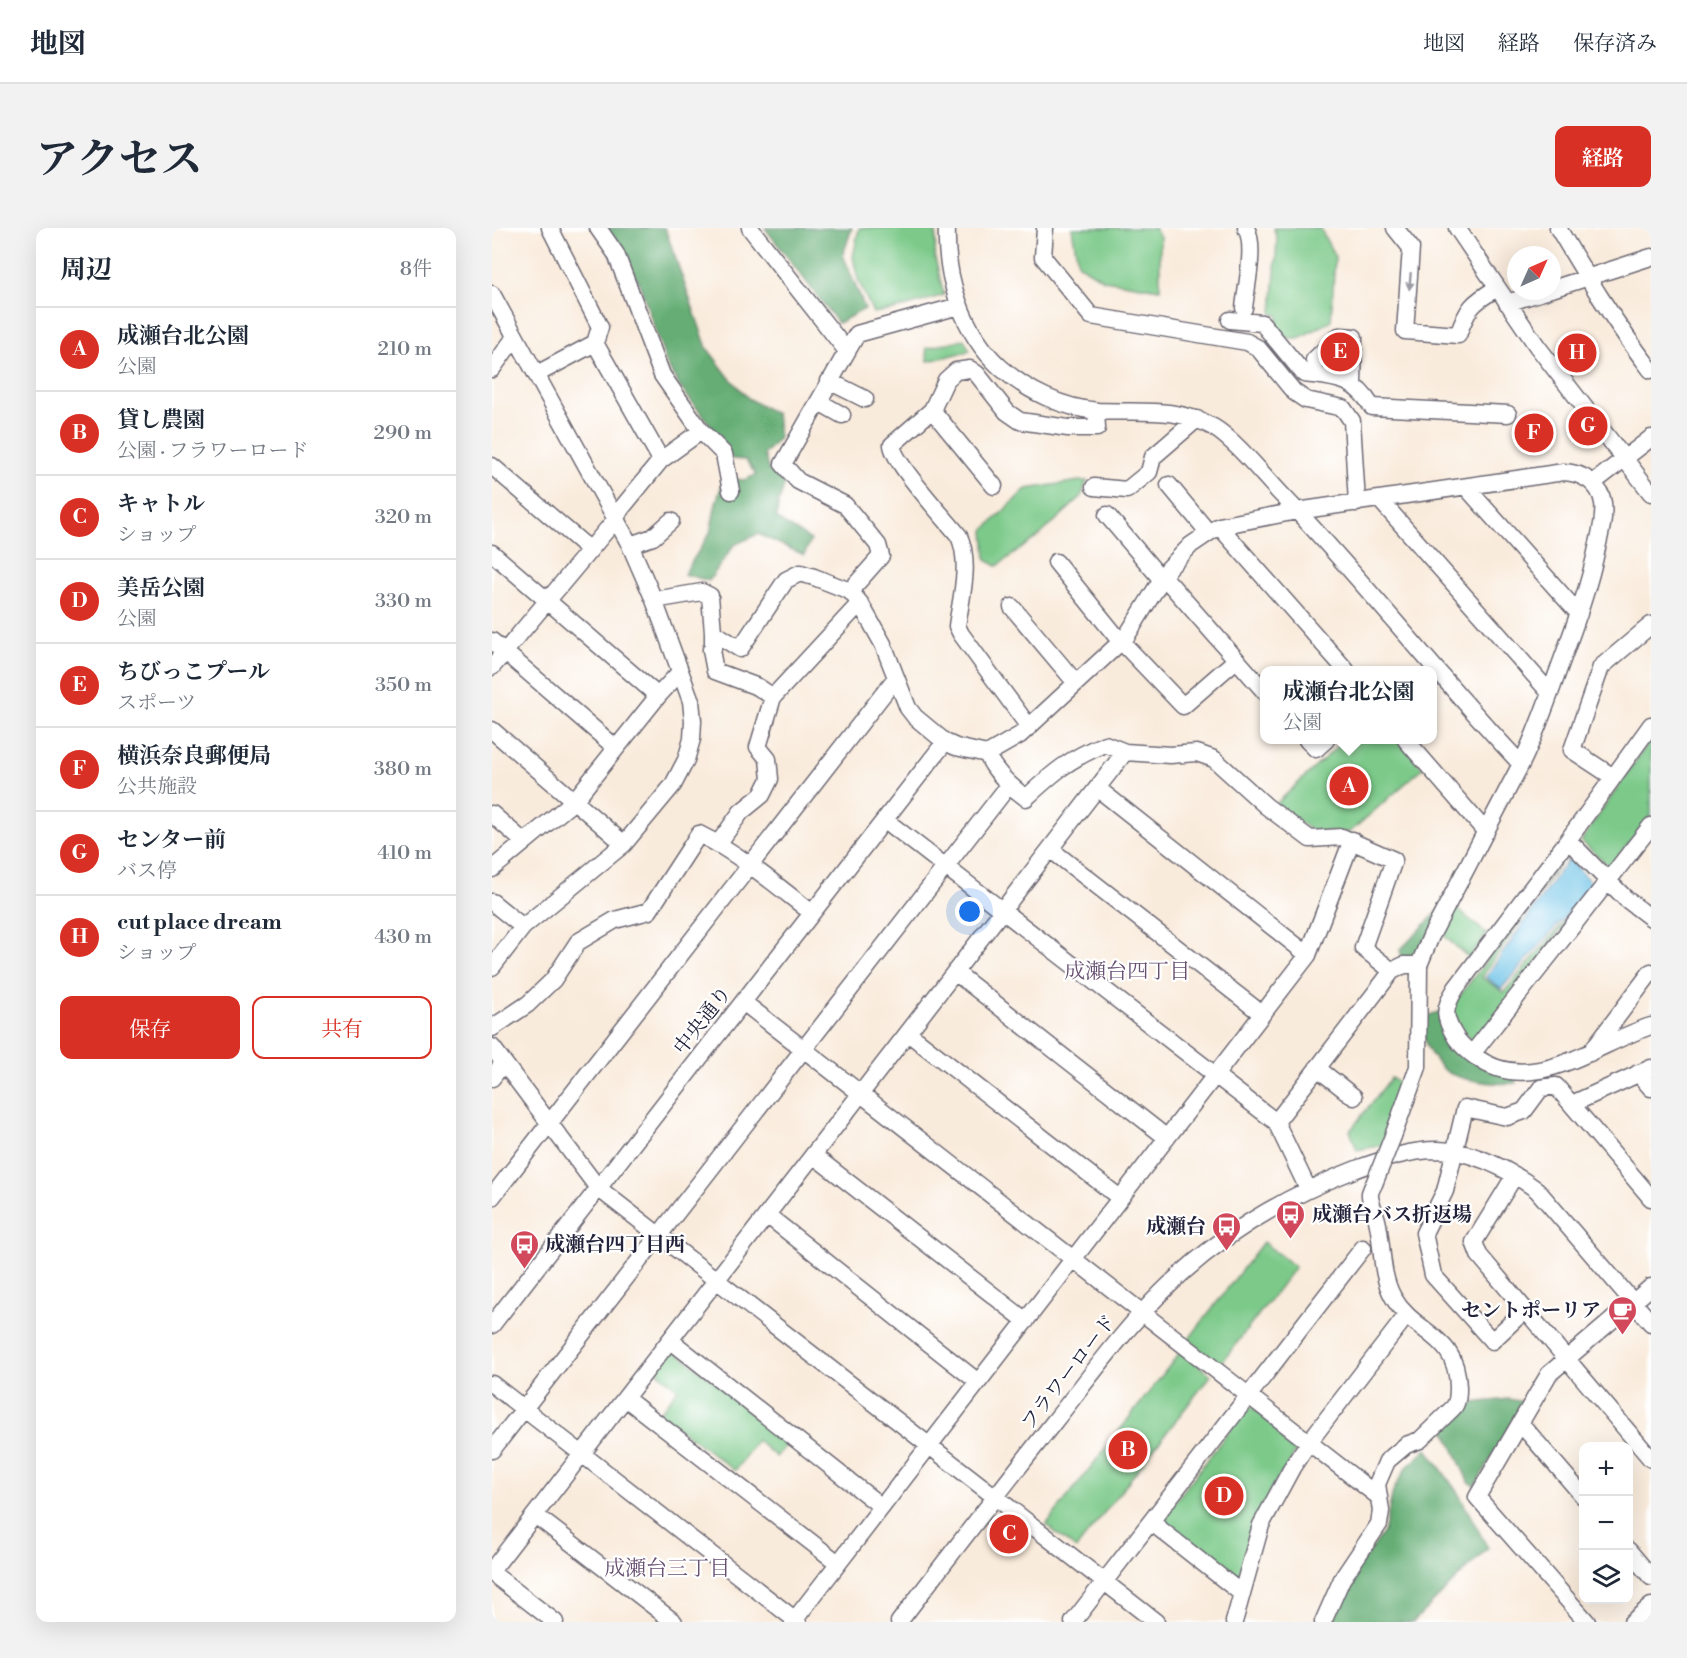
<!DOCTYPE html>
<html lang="ja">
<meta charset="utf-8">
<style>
body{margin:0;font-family:"Libre Bodoni","Noto Serif JP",serif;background:#f2f2f3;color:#1f2937}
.controls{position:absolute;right:18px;bottom:18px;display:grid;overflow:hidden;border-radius:12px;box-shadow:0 6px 24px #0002}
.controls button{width:54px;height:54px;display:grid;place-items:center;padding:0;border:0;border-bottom:2px solid #e0e1e3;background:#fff;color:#1f2937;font:30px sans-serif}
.compass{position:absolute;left:1015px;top:18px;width:54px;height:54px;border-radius:50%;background:#fff;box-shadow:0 6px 24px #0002;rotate:45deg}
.you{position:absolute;left:478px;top:684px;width:21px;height:21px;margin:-15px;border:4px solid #fff;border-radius:50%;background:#1a73e8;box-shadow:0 0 0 9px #1a73e833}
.badge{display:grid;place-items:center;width:39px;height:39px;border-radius:50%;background:#d93025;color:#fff;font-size:20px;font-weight:700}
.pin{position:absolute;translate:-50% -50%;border:3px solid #fff;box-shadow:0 2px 6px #0006}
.popup{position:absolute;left:768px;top:438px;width:177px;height:78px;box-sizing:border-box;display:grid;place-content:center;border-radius:12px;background:#fff;filter:drop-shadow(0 2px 4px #0005);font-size:20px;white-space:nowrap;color:#747a83}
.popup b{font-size:22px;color:#1f2937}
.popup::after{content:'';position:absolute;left:50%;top:100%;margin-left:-12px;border:12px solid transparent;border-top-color:#fff}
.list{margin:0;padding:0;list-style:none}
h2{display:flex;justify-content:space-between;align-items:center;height:78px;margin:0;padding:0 24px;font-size:26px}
h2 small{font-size:20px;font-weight:400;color:#747a83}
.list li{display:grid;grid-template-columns:39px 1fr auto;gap:18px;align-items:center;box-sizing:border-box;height:84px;padding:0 24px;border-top:2px solid #e0e1e3}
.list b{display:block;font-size:22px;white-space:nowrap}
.list p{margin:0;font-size:20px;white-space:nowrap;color:#747a83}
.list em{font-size:20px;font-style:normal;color:#747a83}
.actions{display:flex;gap:12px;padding:18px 24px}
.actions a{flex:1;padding:14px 0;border:2px solid #d93025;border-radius:12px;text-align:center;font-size:21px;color:#d93025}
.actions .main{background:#d93025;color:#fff}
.icon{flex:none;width:33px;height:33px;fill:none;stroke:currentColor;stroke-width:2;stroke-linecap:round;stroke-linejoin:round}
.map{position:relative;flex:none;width:1159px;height:1394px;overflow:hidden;border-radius:12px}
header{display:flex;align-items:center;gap:36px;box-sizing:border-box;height:84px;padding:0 30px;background:#fff;border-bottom:2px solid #e0e1e3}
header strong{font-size:28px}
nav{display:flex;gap:33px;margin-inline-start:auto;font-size:21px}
.intro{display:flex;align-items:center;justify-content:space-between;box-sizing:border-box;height:144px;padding:0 36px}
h1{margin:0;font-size:42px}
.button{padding:15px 27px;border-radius:12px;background:#d93025;color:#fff;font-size:21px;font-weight:700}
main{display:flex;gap:36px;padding:0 36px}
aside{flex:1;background:#fff;border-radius:12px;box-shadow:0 6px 24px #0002}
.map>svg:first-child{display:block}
.green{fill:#7cc989;stroke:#4f7662;stroke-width:1.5}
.forest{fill:#65ad75;stroke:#446858;stroke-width:1.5}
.water{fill:#69c1e6;stroke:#467290;stroke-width:1.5}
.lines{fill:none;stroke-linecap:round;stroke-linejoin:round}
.minor-casing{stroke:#6d6873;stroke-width:19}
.minor{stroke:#fff;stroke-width:16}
.minor-bridge-casing{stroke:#6d6873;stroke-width:19;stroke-linecap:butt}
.minor-bridge{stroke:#fff;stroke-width:16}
.oneway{fill:#9c9ca7}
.labels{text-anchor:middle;stroke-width:4.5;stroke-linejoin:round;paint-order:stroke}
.street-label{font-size:20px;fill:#22223b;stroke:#fff}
.poi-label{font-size:20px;font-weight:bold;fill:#22223b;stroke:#fff;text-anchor:start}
.neighbourhood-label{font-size:21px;fill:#675072;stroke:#fff}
</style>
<header>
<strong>地図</strong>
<nav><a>地図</a><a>経路</a><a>保存済み</a></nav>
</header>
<div class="intro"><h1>アクセス</h1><a class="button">経路</a></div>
<main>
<aside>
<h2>周辺<small>8件</small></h2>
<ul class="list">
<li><span class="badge">A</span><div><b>成瀬台北公園</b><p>公園</p></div><em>210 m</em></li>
<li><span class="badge">B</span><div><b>貸し農園</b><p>公園 · フラワーロード</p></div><em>290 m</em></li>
<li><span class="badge">C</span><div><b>キャトル</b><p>ショップ</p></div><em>320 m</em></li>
<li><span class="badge">D</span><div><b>美岳公園</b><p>公園</p></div><em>330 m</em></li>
<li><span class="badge">E</span><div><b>ちびっこプール</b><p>スポーツ</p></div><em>350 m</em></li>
<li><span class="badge">F</span><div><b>横浜奈良郵便局</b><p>公共施設</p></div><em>380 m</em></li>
<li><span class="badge">G</span><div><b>センター前</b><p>バス停</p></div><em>410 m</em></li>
<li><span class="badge">H</span><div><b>cut place dream</b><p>ショップ</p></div><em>430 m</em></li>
</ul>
<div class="actions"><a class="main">保存</a><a>共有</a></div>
</aside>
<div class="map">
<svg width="1159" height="1394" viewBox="0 0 1159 1394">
<rect width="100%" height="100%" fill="#fff"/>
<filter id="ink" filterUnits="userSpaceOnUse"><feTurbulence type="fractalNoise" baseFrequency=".0167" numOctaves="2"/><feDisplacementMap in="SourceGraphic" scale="12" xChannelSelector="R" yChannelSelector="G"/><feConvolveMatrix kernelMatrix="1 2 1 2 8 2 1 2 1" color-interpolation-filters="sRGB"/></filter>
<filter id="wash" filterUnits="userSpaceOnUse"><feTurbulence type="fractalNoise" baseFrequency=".008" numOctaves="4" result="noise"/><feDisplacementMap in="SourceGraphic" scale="24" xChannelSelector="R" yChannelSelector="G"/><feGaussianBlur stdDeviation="1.35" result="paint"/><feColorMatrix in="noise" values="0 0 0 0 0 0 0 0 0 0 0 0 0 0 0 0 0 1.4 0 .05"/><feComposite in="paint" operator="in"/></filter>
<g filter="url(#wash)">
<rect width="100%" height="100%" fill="#f9ebdb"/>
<path class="green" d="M 367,0 L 444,0 L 443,30 L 452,67 L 402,82 L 381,85 L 366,52 L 361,29 Z
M 580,0 L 662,0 L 668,9 L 668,61 L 612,52 L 586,36 Z
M 782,0 L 828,0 L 843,29 L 839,93 L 807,110 L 794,110 L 785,100 L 786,87 L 780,86 L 785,13 Z
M 472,111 L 478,123 L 436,133 L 434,120 Z
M 588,253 L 595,253 L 589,269 L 548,307 L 505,338 L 494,332 L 492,302 L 534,261 Z
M 1159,511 L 1159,587 L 1118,639 L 1089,613 Z
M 852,512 L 906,512 L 931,540 L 858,604 L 821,604 L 784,576 Z
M 1069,634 L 990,749 L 1012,764 L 1100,661 L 983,816 C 972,805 964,793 960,778 Z
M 963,679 L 995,706 L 977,730 L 949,705 Z
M 899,850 L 915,860 L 892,917 L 865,922 L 858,903 Z
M 771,1014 L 803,1039 L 728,1137 L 696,1112 Z
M 182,1122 L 298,1213 L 284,1229 L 265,1212 L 243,1243 L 167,1185 L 186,1161 L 163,1141 L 176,1124 Z
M 689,1123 L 719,1147 L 584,1321 L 554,1297 Z
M 757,1177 L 805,1213 L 806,1217 L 798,1234 L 779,1260 L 750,1345 L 738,1348 L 671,1296 L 672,1288 Z"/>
<path class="forest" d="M 114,0 L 173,0 L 215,120 L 237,149 L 257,171 L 284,186 L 287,210 L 272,226 L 277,243 L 293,252 C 291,265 283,279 285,291 L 319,312 L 312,327 L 266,306 L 242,317 L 217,353 L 192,346 L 218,305 L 224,275 L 232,250 L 252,252 L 264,247 L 254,232 L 240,231 L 229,210 L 188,159 L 175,137 L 147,54 Z
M 273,0 L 360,0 L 351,27 L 373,81 L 346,95 Z
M 960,669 L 927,737 L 912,737 L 908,722 Z
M 949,783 L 953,799 L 1022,850 L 1024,855 C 1006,857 965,853 951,841 C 946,837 943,831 939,826 C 930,812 929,801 937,787 Z
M 1017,1171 L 1032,1174 L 983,1258 L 976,1253 L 952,1200 L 979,1175 Z
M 935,1221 L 966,1265 L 996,1320 L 921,1394 L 835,1394 L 865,1341 L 892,1304 L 901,1263 L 914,1240 Z"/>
<path class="water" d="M 850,115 L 855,120 L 855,132 L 846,140 L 837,139 L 840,130 L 837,127 Z
M 1077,630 L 1101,657 L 1009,761 L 994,749 Z"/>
</g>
<g filter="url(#ink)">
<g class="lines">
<defs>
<path id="minor" d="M 58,0 L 108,99 L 103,115 L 169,232
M 258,0 L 354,122
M 455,0 C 453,50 471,105 508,139 C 535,163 570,180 606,183 C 647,185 683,178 721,199 C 743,212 770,246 789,266 C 872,352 946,449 1029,536
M 553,0 L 551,29 L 599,88 L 755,114 L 766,120 L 802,164 L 814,172 L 851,180 L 860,193 L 865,275
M 903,0 L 919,20 L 913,103 L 966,107 C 976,79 980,75 1005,60
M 965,0 L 1045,118 L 1159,265
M 1066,0 C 1095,49 1124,97 1159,142
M 1060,61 L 1159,29
M 0,66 L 138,317 L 162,372 L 199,473 L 201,493 L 200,511 L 194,532 L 181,557 L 132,616 L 31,699 L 0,739
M 1015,75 L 1054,63
M 752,80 C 754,60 764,17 754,0
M 738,92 L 770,95 L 812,146 C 844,150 862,149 880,179 L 1016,186
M 0,141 L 23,109
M 45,146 L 103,115
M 824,147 L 822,132 L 847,108 L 862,109 L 861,156
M 337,153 L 373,171
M 327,174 L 350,187
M 440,182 L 502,258
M 209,203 L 232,226 L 239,263
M 0,238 L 98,322
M 1101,255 L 1159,210
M 677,257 L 716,304
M 602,259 L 635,262 L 657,244 L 661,229 L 705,191
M 974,259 L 1087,386
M 888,272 L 1058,465
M 615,287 L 670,352
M 727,298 L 854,442
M 138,317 L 161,309 L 179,293
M 0,325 L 166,468
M 564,334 L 624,408 L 691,478 L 744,432
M 672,349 L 773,464
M 358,363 L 389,328 L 386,317 L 353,277 L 306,253 L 291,236 L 365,106 L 467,78
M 162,372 L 210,364 L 218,368 L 221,404 L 248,421 L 294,352 L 308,345 L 322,349 L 358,363 L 368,375 L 391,416 L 416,480 L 423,489 L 453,514 L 464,519 L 495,526 L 528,507 L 634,409 L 676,341 L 699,317 L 727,298 L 805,283 L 1072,244 C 1090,245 1108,255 1111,275 C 1113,290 1108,306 1105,320 C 1096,363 1081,402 1066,443 C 1055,474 1044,506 1029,536 L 939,708 L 927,737 L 912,737 L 900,743 L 784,894 L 816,961
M 520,379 L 584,455
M 221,404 L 221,421 L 219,422 L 223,443 L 266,459 L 281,469
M 0,413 L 124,520
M 0,439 L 123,292 L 129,281 L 169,232 L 209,203 L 170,147 L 124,26 L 106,0
M 1159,497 L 1076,612 L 964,760 C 951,781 951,789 964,810 C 969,817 977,824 984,829 C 1039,870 1105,815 1159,798
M 537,499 L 469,406 L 465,398 C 469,370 479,335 467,308 C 453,290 402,236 400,217 L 440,182 L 454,152 L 464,143 L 478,141 L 485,146 L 515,184 L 528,193 L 576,200 L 605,200 L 604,183
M 0,502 L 132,616
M 815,512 L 824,521 L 834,512
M 914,512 L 994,604
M 495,526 C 502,544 518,558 534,570 C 562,544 577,531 613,516 L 633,524 L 678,527 L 705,525 L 722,531 L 774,578 L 818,611 L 850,609 L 902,632 L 871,720 L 900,743
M 1121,549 L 1080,522 L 1109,439 L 1159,397
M 605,560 L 816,727
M 0,586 L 32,614
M 393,592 L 784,894
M 1076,612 L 1134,671 L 1159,690
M 226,616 L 249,584 L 270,567 L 278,551 L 276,531 L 266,519 L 281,469 L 368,375
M 558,621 L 770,786
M 0,641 L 82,573 L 166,468 L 188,444
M 0,674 L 31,699
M 463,744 L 675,910
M 251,774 L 887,1269
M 0,800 L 36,776 L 61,752 L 86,714 L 123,692 L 157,683 L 207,606 C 248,626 284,657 320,685
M 416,805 L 628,970
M 0,819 L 106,960 L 664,1394
M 1098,825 L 1159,744
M 980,826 L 1159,598
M 825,840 L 862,869
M 1146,845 L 1159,860
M 0,850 L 11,835
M 1080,876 L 1159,840
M 901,908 L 926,839 L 927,737
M 321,927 L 534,1093
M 1023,947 L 982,1014 L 987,1027 L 1159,1231
M 0,969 L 403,451
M 275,987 L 486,1154
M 1033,1082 L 1000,1113 L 941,1047 L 932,1005 L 953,963 L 973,880 L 1015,889 L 1032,883 L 1049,860 L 1064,858 L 1159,970
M 0,1097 L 453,514
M 178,1112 L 390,1279
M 0,1156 L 306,1394
M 133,1170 L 346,1335
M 1029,1196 L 1092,1269
M 0,1222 L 517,557
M 43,1287 L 182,1394
M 659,1294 L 749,1365
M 1136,1322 L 1159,1349
M 0,1342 L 633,524
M 0,1345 L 63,1394
M 301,1394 L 816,727 L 860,612
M 407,1394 C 458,1327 510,1260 562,1194 C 597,1150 630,1104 669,1065 C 724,1009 794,968 867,940 C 892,931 918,922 946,922 C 982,923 1016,941 1045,962 L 1159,1095
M 581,1394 L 871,1020
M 742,1394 L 769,1297 L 801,1238 L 817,1214 L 915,1087
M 831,1394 L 850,1351 L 887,1296 L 889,1283 L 885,1256 L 895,1233 L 914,1217 L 928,1212 L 961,1180 C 966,1175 966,1166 966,1159 C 965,1105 922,1107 901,1069 C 888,1046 891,1016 885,992 C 883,984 877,973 878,965 C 879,962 880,959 882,956
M 1095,1394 L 985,1269 L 1057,1146 L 1159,1059
M 1140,1394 L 1159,1378"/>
</defs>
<use href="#minor" class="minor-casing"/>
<use href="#minor" class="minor"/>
<defs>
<path id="minor-bridge" d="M 882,956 L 901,908"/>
</defs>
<use href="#minor-bridge" class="minor-bridge-casing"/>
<use href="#minor-bridge" class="minor-bridge"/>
</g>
<defs><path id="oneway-solid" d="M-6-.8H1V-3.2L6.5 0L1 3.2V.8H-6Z" transform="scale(1.5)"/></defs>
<use class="oneway" href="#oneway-solid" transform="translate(918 53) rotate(95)"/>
</g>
<defs>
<symbol id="bus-pin" viewBox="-11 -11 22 30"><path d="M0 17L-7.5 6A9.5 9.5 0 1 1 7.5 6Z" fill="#d1495b" stroke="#fff"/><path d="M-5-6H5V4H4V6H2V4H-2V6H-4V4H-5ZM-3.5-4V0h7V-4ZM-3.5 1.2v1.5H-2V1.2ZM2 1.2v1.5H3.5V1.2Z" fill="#fff"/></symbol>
<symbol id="cafe-pin" viewBox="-11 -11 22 30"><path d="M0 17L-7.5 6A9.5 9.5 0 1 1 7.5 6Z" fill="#d1495b" stroke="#fff"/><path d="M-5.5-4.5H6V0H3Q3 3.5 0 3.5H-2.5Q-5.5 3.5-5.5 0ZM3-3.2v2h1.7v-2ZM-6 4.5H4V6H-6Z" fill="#fff"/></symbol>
</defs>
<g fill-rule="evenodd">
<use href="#bus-pin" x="782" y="970" width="33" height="45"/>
<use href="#bus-pin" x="718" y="982" width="33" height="45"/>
<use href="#bus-pin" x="16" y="1000" width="33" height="45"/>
<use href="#cafe-pin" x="1114" y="1066" width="33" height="45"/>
</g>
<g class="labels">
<g class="street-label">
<text transform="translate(210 792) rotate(-52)" y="7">中央通り</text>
<text transform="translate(576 1144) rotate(-52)" y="7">フラワーロード</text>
</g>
<g class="poi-label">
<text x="820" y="993">成瀬台バス折返場</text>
<text x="714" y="1005" text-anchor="end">成瀬台</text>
<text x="53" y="1023">成瀬台四丁目西</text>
<text x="1109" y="1089" text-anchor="end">セントポーリア</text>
</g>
<g class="neighbourhood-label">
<text x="635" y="750">成瀬台四丁目</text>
<text x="175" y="1347">成瀬台三丁目</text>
</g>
</g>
</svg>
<div class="controls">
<button>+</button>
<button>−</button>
<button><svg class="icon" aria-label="layers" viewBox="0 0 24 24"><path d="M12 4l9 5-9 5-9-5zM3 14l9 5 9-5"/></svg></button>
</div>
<svg class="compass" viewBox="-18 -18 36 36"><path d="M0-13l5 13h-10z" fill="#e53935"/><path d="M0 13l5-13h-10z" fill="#747a83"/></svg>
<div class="you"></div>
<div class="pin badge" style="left:857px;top:558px">A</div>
<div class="popup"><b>成瀬台北公園</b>公園</div>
<div class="pin badge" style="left:636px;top:1222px">B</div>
<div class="pin badge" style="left:517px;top:1306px">C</div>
<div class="pin badge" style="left:732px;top:1268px">D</div>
<div class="pin badge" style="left:848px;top:124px">E</div>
<div class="pin badge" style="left:1042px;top:205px">F</div>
<div class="pin badge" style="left:1096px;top:198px">G</div>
<div class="pin badge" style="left:1085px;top:125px">H</div>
</div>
</main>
